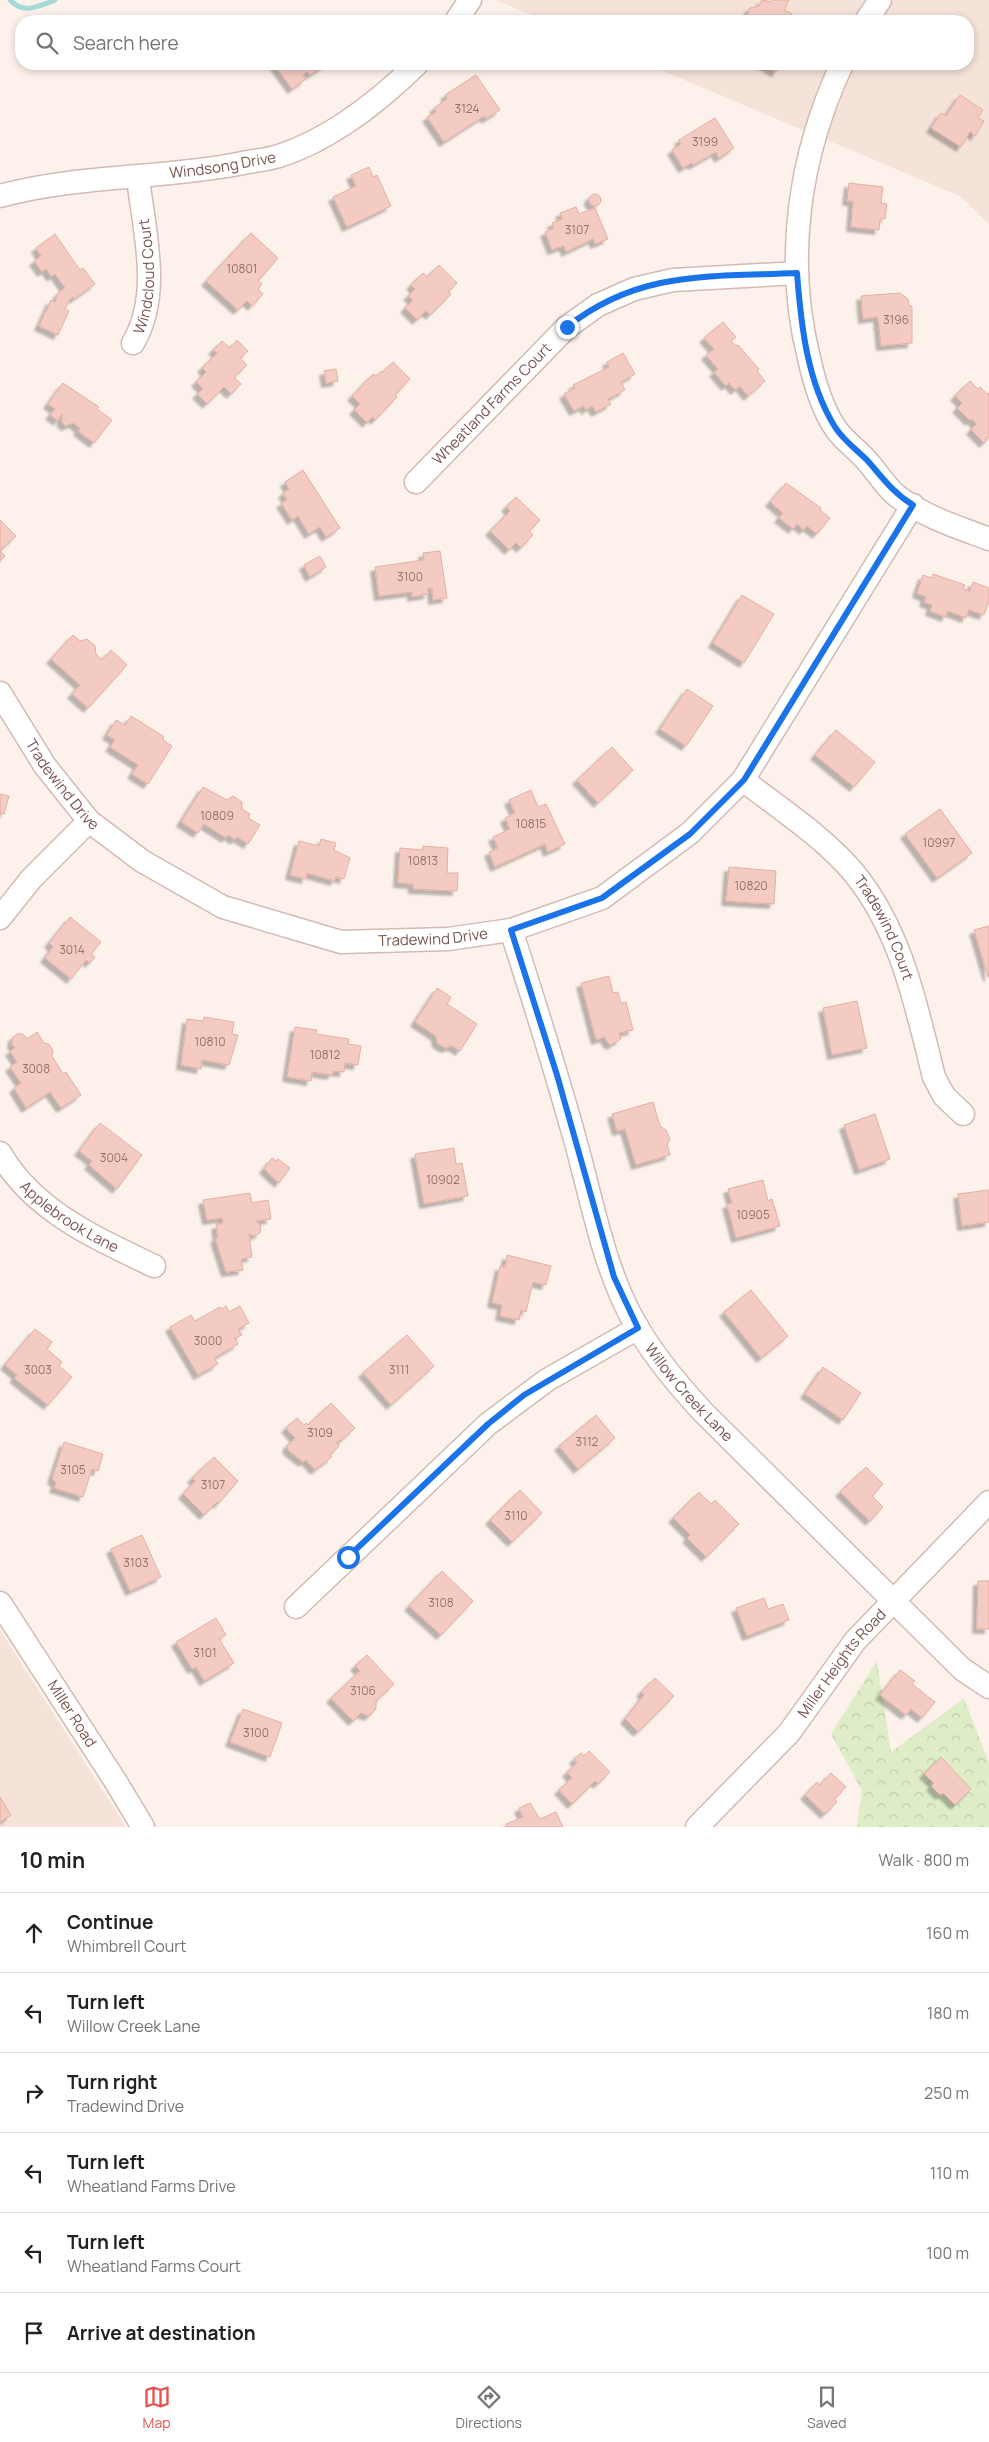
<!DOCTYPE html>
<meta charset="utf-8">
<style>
body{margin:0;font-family:Manrope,sans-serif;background:#f2f2f2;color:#202124}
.stop{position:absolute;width:15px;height:15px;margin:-11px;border:4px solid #1a73e8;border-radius:50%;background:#fff}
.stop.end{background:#1a73e8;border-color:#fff;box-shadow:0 1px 5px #0008}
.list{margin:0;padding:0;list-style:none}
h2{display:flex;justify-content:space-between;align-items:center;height:65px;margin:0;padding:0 20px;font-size:21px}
h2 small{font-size:16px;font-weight:400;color:#757577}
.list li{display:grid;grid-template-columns:32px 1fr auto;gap:15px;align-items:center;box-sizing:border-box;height:80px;padding:0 20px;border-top:1px solid #e0e0e0}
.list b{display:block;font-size:19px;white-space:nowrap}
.list p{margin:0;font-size:16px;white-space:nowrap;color:#757577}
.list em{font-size:16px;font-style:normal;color:#757577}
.icon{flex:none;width:28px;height:28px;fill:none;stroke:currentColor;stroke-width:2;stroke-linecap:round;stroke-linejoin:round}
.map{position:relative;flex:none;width:989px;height:1827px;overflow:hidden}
.search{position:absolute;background:#fff;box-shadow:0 2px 8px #0003;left:15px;right:15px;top:15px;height:55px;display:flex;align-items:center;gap:12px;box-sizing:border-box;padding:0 18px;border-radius:20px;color:#757577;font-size:19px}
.sheet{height:545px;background:#fff}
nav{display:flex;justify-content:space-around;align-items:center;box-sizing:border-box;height:70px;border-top:1px solid #e0e0e0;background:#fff;font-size:14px;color:#757577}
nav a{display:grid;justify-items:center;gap:2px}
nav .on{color:#e75250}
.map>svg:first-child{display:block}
.residential{fill:#f5e2d9}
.forest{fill:url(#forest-crowns)}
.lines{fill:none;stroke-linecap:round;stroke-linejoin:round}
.stream{stroke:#a4dad7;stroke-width:5}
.building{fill:#f3cbc2;stroke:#e6aea2;filter:url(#shadow)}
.minor-casing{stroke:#d3bab2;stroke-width:25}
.minor{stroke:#fff;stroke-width:22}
.route{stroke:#1a73e8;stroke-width:6}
.labels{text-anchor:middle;stroke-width:5;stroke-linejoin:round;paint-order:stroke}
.number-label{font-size:12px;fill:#98716a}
.street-label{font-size:15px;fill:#79534d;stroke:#fff7f2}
</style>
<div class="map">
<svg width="989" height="1827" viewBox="0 0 989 1827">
<defs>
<pattern id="forest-crowns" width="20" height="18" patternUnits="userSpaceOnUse" patternTransform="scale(1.25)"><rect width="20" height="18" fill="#deecc8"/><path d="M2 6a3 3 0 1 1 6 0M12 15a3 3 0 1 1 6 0" fill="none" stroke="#c2ccad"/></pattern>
<filter id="shadow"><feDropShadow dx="-4.5" dy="4.5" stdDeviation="1" flood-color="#0004"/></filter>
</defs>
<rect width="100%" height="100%" fill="#fdf2eb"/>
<path class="residential" d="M 496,0 L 989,0 L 989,224 L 960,196 L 646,64 L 968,64 L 968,21 L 546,21 Z
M 0,1630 L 126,1827 L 0,1827 Z"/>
<path class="forest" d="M 877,1661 L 891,1752 L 964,1698 L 989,1763 L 989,1827 L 857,1827 L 862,1791 L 831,1734 Z"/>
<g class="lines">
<path class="stream" d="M 10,0 C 24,15 39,6 55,0"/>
</g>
<path class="building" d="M 762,0 L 771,2 L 772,0 L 789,0 L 784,10 L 792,14 L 788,21 L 750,21 L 747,15 L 750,8 L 759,6 Z
M 274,64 L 327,64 L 310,75 L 307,72 L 303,75 L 306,79 L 292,89 Z
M 762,64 L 781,64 L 776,72 Z
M 476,75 L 500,110 L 486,119 L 484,116 L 444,142 L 427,117 L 436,112 L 434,108 L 447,99 L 445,95 Z
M 960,95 L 983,110 L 978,118 L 984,121 L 975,136 L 970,132 L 961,147 L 931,128 L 941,113 L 946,116 Z
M 715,118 L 734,148 L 719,158 L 716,152 L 693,165 L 691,163 L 683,168 L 672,150 L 681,144 L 679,140 Z
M 369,167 L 373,177 L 377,175 L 391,206 L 347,227 L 333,197 L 356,186 L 351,175 Z
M 849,183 L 883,187 L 881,203 L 887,204 L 885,219 L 880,219 L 879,230 L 851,227 L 853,201 L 847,201 Z
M589 200a6 6 0 1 1 12 0a6 6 0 1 1-12 0Z
M 576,207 L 579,214 L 595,208 L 608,239 L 595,244 L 593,239 L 566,252 L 564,246 L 552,250 L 545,232 L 554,228 L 552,223 L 562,219 L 560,213 Z
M 251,233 L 278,258 L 258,281 L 262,284 L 258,289 L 263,294 L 252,306 L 247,301 L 238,310 L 206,281 Z
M 55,234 L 80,270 L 83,268 L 95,284 L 74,299 L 73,297 L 70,299 L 65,309 L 69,311 L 58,335 L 39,326 L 51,300 L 55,302 L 59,292 L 65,288 L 55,274 L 52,277 L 46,269 L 42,272 L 34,261 L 41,256 L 36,248 Z
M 439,265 L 457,283 L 448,292 L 451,294 L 430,315 L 426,311 L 417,320 L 405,308 L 413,300 L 408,296 L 415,289 L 411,285 L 423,273 L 427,277 Z
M 900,293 L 908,299 L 909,306 L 912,306 L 912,343 L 881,346 L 878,317 L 863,319 L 861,296 Z
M 723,322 L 736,337 L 731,341 L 736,346 L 738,345 L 759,369 L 757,371 L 765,381 L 748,396 L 740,386 L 735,390 L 729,383 L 726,386 L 714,372 L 718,369 L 706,355 L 714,349 L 704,338 Z
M 237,340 L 248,351 L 240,358 L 247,365 L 234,377 L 241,384 L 231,394 L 224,387 L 207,404 L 197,394 L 203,389 L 196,382 L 206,372 L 202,368 L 217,353 L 213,350 L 222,341 L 230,348 Z
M 623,353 L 635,374 L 621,382 L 625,390 L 608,399 L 611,404 L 596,412 L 592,406 L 586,410 L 584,406 L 574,411 L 564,394 L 575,388 L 573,385 L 609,367 L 607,362 Z
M 393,362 L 410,379 L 395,395 L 397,397 L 375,420 L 372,417 L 367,423 L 354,410 L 360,404 L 352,396 L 373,374 L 376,376 L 381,371 L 382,373 Z
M 336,369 L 338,381 L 326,383 L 324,371 Z
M 970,381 L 978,389 L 980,387 L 987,394 L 989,393 L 989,438 L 984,443 L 971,430 L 976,424 L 972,419 L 970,421 L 957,408 L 962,403 L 955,396 Z
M 63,383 L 99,407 L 97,409 L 112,420 L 94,443 L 78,431 L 80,428 L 73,423 L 66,426 L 62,423 L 62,414 L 58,421 L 50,415 L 55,409 L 48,404 Z
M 303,470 L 340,528 L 326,537 L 320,527 L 309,534 L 298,516 L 292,520 L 281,503 L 287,500 L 283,493 L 289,489 L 285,482 Z
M 786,483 L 821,508 L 820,510 L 830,518 L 817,534 L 807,526 L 804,530 L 797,524 L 793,529 L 779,518 L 783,513 L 770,502 Z
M 516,497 L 540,520 L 529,531 L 533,535 L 521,548 L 516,543 L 509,550 L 490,531 L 510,511 L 506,507 Z
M 0,520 L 16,536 L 0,551 L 5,556 L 0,561 Z
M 440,551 L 447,598 L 433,600 L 432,588 L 428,588 L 428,594 L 412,597 L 412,592 L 379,596 L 375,567 L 424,560 L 423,553 Z
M 320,556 L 326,567 L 310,577 L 304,565 Z
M 933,574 L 965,585 L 963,589 L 970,591 L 973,582 L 989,588 L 989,602 L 984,615 L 969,610 L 966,618 L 948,611 L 946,617 L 930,611 L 932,605 L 924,602 L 926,597 L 917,593 L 923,575 L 932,578 Z
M 742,595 L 774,614 L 744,663 L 713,643 Z
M 73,635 L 80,641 L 87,639 L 95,646 L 96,654 L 102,660 L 111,650 L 127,665 L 88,708 L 72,694 L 80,685 L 51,659 Z
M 687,689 L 713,706 L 686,746 L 660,729 Z
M 131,716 L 163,736 L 164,741 L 172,746 L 148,784 L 132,774 L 138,765 L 110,747 L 115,740 L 107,735 L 116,720 L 125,725 Z
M 836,730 L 875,762 L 854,787 L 815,755 Z
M 612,747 L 633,770 L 598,803 L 577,780 Z
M 203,787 L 227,800 L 233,796 L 242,802 L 242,809 L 250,814 L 248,818 L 260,825 L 248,844 L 237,837 L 235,840 L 228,835 L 226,838 L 204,824 L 198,833 L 181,822 Z
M 531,790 L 538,807 L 546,804 L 565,844 L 548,852 L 545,844 L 495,867 L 489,852 L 498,848 L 493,837 L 510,829 L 505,818 L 515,813 L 509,800 Z
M 0,794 L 9,796 L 4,814 L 0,813 Z
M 940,809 L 972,853 L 937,878 L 905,834 Z
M 321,839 L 336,843 L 334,850 L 350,858 L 344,879 L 336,877 L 335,881 L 307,873 L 306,879 L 290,875 L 299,841 L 319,846 Z
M 423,846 L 448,848 L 447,873 L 458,873 L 457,891 L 413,889 L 413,884 L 398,883 L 400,848 L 423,850 Z
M 729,867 L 776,871 L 774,904 L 726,901 Z
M 70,917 L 101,942 L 91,954 L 95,957 L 90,963 L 86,960 L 71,979 L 45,958 L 53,947 L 49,943 Z
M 989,926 L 989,977 L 988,977 L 974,930 Z
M 609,976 L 613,993 L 618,992 L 621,1003 L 626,1002 L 633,1030 L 619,1033 L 621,1039 L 611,1045 L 607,1042 L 605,1037 L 596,1040 L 581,983 Z
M 437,988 L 451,997 L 447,1004 L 477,1024 L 460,1051 L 452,1046 L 445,1048 L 437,1043 L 436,1036 L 415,1022 Z
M 857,1001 L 867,1048 L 832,1055 L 823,1008 Z
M 204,1017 L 234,1022 L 232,1034 L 238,1035 L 229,1065 L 202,1060 L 201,1069 L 181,1065 L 187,1019 L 203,1021 Z
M 295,1027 L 317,1030 L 316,1034 L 349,1039 L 348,1044 L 361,1046 L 358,1065 L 345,1063 L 344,1072 L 333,1071 L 332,1075 L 312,1072 L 311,1081 L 287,1077 Z
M 37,1032 L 44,1043 L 49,1044 L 53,1051 L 52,1056 L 63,1074 L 66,1072 L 81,1095 L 61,1108 L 50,1092 L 26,1108 L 14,1088 L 21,1083 L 10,1067 L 17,1062 L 10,1051 L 15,1048 L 12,1044 L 13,1037 L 19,1033 L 24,1035 L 27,1039 Z
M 653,1102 L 660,1126 L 666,1130 L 670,1139 L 667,1145 L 670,1155 L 636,1165 L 625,1129 L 617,1131 L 612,1114 Z
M 875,1114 L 890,1159 L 859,1170 L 844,1125 Z
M 100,1123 L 142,1155 L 117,1189 L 89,1165 L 92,1161 L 79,1151 Z
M 454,1148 L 456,1164 L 462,1163 L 468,1196 L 424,1204 L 415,1154 Z
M 272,1158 L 276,1161 L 278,1159 L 290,1168 L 279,1183 L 264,1169 Z
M 763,1180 L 768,1201 L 772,1199 L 780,1226 L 736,1238 L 727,1204 L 732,1203 L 728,1189 Z
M 989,1190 L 989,1222 L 962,1226 L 958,1194 Z
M 250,1193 L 252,1203 L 268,1200 L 271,1219 L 256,1221 L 261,1226 L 260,1233 L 254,1236 L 249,1234 L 252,1257 L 241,1259 L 243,1270 L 226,1272 L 215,1238 L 218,1238 L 216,1225 L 223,1223 L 222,1218 L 207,1220 L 203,1200 Z
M 507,1255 L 551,1266 L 546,1285 L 533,1282 L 526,1312 L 521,1310 L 519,1320 L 500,1316 L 502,1305 L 492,1303 L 500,1266 L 505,1267 Z
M 751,1290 L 788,1336 L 761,1358 L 724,1312 Z
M 226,1306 L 229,1312 L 240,1306 L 249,1323 L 238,1329 L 242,1335 L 235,1338 L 238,1344 L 214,1358 L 218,1364 L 198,1375 L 170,1327 L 191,1315 L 195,1321 L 220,1307 L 222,1309 Z
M 35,1329 L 52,1342 L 47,1349 L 62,1362 L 59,1366 L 72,1377 L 48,1405 L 14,1378 L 17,1375 L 5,1365 Z
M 407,1335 L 434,1366 L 391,1405 L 363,1373 Z
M 823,1367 L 861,1393 L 843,1420 L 805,1394 Z
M 331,1403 L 355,1428 L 341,1441 L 340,1440 L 336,1443 L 339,1446 L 330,1455 L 332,1457 L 315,1470 L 306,1460 L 303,1462 L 288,1450 L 287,1446 L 295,1438 L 286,1428 L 297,1418 L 304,1425 L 306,1423 L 308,1425 Z
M 596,1415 L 615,1438 L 578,1469 L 559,1446 Z
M 64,1442 L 103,1454 L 98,1471 L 92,1469 L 83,1497 L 54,1488 L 56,1483 L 52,1479 Z
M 214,1457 L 238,1481 L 218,1504 L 217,1502 L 204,1515 L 183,1494 L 195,1481 L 192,1478 Z
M 866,1467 L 883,1484 L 872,1496 L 883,1507 L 870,1521 L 840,1492 Z
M 520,1490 L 542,1513 L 512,1542 L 490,1520 Z
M 699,1492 L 711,1504 L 715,1500 L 739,1524 L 706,1557 L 687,1538 L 690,1535 L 673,1518 Z
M 142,1535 L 161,1577 L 130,1591 L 111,1549 Z
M 442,1571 L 473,1601 L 441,1635 L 409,1606 Z
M 978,1581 L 989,1581 L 989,1629 L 977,1629 Z
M 764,1598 L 768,1609 L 783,1604 L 789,1620 L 747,1636 L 736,1608 Z
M 216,1618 L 226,1635 L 219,1639 L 234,1663 L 204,1681 L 196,1667 L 192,1669 L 176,1642 Z
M 367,1655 L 394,1684 L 376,1701 L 376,1709 L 369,1716 L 361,1713 L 353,1721 L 331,1698 L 360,1671 L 355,1666 Z
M 900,1670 L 915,1681 L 912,1684 L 935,1702 L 922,1718 L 911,1709 L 906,1715 L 880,1695 Z
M 655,1678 L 674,1696 L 638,1732 L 625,1719 L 644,1695 L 641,1692 Z
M 243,1709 L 282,1723 L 270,1757 L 230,1742 Z
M 589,1751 L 610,1772 L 598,1784 L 595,1781 L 572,1804 L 559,1790 L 572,1778 L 567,1772 L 577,1763 L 574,1759 L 581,1753 L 584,1756 Z
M 941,1757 L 971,1789 L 955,1805 L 943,1793 L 940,1795 L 931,1786 L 934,1783 L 924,1774 Z
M 831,1773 L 846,1787 L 834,1799 L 837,1802 L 825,1814 L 805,1795 L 817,1782 L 820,1785 Z
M 0,1797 L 11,1815 L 0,1822 Z
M 530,1803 L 540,1819 L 556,1812 L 563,1827 L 507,1827 L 506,1824 L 523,1817 L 519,1808 Z"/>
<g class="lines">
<defs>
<g id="minor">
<path d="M 456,21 L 470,0"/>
<path d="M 866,21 L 880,0"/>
<path d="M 842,64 C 799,156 784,259 809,358 C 814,381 822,409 836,429 C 844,441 858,450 867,461 C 877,472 886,487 897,496 C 925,517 957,527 989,539"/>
<path id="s1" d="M 0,196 C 77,175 159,179 238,164 C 251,161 266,160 279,156 C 332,139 378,102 417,64"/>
<path id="s2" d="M 133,343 C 162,295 144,231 138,178"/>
<path id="s3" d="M 416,482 L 567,327 L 598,305 L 634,289 L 673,280 L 797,273"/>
<path id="s4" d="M 0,693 L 45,766 L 89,821 L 142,861 L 223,907 L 341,942 L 448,939 L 511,930 L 602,898 L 690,833 L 743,780 L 913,505"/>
<path id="s5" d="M 743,780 C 779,808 825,838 854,873 C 902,932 916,1006 934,1077 L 944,1096 L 963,1114"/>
<path d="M 0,918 L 31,879 L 89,821"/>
<path id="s6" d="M 511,930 C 534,1001 556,1071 576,1143 C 592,1201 603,1263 631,1316 C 650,1352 676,1383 704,1413 L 962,1669 L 989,1687"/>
<path id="s7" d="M 0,1153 C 33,1211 96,1238 154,1266"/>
<path id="s8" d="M 0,1603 L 116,1782 L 143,1827"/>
<path d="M 296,1607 L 488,1424 L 547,1380 L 638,1328"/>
<path id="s9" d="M 697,1827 L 789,1733 L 855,1641 L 989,1502"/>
</g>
</defs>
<use href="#minor" class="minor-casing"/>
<use href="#minor" class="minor"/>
</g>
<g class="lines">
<path class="route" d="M 348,1557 L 488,1424 L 524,1395 L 638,1328 L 614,1277 L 557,1075 L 511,930 L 602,898 L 690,834 L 744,780 L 913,505 C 893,493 882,477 867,460 C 857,450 843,440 835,427 C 807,382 801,325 797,273 C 710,277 639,270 567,327"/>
</g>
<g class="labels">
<g class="number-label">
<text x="467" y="113">3124</text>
<text x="705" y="146">3199</text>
<text x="577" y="234">3107</text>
<text x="242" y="273">10801</text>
<text x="896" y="324">3196</text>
<text x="410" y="581">3100</text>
<text x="217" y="820">10809</text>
<text x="531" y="828">10815</text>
<text x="939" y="847">10997</text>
<text x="423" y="865">10813</text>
<text x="751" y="890">10820</text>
<text x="72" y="954">3014</text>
<text x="210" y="1046">10810</text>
<text x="325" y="1059">10812</text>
<text x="36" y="1073">3008</text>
<text x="114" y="1162">3004</text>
<text x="443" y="1184">10902</text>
<text x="753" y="1219">10905</text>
<text x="208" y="1345">3000</text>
<text x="38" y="1374">3003</text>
<text x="399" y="1374">3111</text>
<text x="320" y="1437">3109</text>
<text x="587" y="1446">3112</text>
<text x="73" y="1474">3105</text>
<text x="213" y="1489">3107</text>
<text x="516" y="1520">3110</text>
<text x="136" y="1567">3103</text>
<text x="441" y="1607">3108</text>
<text x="205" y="1657">3101</text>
<text x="363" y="1695">3106</text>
<text x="256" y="1737">3100</text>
</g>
<g class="street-label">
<text dy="5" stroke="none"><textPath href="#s1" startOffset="225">Windsong Drive</textPath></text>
<text dy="5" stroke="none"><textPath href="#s2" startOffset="69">Windcloud Court</textPath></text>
<text dy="5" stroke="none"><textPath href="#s3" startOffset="109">Wheatland Farms Court</textPath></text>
<text dy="5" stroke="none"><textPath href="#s4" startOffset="111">Tradewind Drive</textPath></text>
<text dy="5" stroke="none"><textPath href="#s5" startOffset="208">Tradewind Court</textPath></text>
<text dy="5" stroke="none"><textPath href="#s4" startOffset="531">Tradewind Drive</textPath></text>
<text dy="5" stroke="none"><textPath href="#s7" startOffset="96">Applebrook Lane</textPath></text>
<text dy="5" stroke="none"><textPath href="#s6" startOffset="501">Willow Creek Lane</textPath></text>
<text dy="5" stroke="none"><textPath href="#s9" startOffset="219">Miller Heights Road</textPath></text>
<text dy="5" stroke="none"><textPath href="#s8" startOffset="132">Miller Road</textPath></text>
</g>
</g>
</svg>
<div class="stop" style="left:348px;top:1557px"></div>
<div class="stop end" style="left:567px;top:327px"></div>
<div class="search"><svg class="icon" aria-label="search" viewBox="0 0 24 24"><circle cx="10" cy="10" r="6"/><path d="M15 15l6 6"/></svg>Search here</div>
</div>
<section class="sheet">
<h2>10 min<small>Walk · 800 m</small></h2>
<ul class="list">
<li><svg class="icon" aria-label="ahead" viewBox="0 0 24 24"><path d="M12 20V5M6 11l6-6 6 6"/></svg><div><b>Continue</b><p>Whimbrell Court</p></div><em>160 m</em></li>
<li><svg class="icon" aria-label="left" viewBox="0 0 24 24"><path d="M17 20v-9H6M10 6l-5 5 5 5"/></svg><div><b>Turn left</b><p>Willow Creek Lane</p></div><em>180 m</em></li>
<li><svg class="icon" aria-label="right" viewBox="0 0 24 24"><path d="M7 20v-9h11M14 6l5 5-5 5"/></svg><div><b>Turn right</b><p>Tradewind Drive</p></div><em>250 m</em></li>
<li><svg class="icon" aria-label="left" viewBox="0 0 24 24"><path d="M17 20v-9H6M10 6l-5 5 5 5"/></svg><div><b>Turn left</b><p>Wheatland Farms Drive</p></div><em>110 m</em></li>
<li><svg class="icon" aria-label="left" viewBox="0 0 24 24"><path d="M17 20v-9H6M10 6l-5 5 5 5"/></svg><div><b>Turn left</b><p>Wheatland Farms Court</p></div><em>100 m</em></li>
<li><svg class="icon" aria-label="arrive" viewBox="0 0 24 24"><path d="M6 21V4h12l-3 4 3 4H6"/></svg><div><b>Arrive at destination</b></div></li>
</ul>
</section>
<nav>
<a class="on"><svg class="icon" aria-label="map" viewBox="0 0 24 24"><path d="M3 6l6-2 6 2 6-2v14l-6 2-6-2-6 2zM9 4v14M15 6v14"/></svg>Map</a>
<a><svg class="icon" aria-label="directions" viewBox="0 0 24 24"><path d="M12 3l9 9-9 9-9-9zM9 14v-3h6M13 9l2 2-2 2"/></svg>Directions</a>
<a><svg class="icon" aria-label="saved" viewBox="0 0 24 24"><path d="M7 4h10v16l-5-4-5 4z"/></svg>Saved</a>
</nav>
